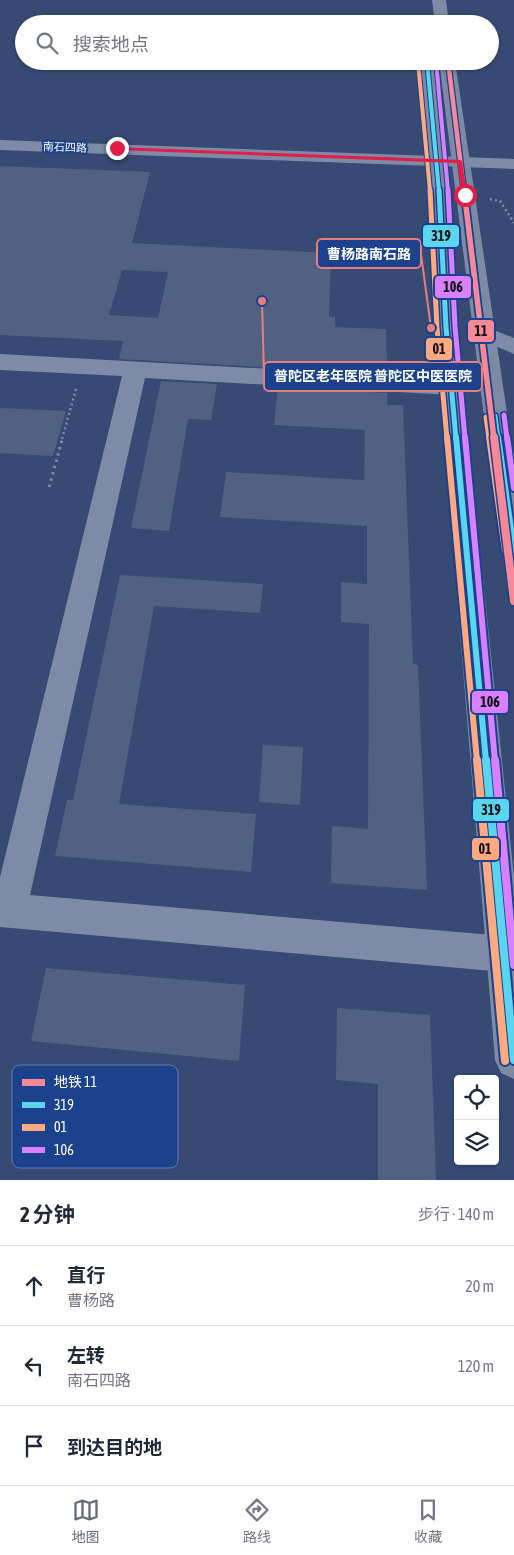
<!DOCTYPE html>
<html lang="zh">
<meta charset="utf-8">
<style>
body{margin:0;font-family:"Asap Condensed","Noto Sans SC",sans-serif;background:#f2f2f3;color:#1f2937}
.controls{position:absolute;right:15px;bottom:15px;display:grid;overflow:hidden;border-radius:5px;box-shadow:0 1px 4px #0004}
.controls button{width:45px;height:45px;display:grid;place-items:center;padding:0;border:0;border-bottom:1px solid #e0e1e3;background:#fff;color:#1f2937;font:25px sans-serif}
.stop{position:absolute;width:15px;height:15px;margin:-11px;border:4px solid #e11d48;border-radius:50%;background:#fff}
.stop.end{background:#e11d48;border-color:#fff;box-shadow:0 1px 5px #0008}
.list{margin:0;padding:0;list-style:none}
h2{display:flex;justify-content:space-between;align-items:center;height:65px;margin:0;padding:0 20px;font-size:21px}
h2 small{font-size:16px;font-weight:400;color:#747a83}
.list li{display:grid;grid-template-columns:32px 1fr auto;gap:15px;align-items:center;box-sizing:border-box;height:80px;padding:0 20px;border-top:1px solid #e0e1e3}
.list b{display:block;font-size:19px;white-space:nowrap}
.list p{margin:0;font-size:16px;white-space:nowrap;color:#747a83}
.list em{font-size:16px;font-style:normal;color:#747a83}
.icon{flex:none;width:28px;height:28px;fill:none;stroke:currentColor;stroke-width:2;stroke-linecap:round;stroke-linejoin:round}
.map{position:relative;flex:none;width:514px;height:1180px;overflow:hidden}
.search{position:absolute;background:#fff;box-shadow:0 1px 4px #0004;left:15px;right:15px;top:15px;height:55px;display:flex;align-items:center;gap:12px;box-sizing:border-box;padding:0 18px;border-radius:28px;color:#747a83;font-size:19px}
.sheet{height:305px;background:#fff}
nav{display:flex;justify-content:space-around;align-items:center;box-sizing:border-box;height:70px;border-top:1px solid #e0e1e3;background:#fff;font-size:14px;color:#747a83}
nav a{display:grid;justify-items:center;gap:2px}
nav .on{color:#646d7b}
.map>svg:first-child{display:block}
.building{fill:#506182;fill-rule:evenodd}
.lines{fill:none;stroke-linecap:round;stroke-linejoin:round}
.path-far1{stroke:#7d8ba7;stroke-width:2.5;stroke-dasharray:2 3;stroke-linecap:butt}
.path{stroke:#7d8ba7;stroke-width:3;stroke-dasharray:2.5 4;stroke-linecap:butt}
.minor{fill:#7d8ba7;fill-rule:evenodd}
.major{fill:#7c8aa5;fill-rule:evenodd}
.bus-1-far3-casing{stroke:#1c428d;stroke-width:6}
.bus-1-far2-casing{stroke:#1c428d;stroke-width:8}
.bus-1-far1-casing{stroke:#1c428d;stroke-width:10}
.bus-1-casing{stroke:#1c428d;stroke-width:12}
.bus-2-far3-casing{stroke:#1c428d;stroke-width:6}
.bus-2-far2-casing{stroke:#1c428d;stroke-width:8}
.bus-2-far1-casing{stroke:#1c428d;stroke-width:10}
.bus-2-casing{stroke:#1c428d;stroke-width:12}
.bus-3-far3-casing{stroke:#1c428d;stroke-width:6}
.bus-3-far2-casing{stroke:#1c428d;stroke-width:8}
.bus-3-far1-casing{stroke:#1c428d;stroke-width:10}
.bus-3-casing{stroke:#1c428d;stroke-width:12}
.bus-1-far3{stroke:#5ad5f0;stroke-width:4}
.bus-1-far2{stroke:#5ad5f0;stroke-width:5}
.bus-1-far1{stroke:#5ad5f0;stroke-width:6}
.bus-1{stroke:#5ad5f0;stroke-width:8}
.bus-2-far3{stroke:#ffa980;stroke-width:4}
.bus-2-far2{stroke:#ffa980;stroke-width:5}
.bus-2-far1{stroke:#ffa980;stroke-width:6}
.bus-2{stroke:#ffa980;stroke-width:8}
.bus-3-far3{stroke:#d880ff;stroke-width:4}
.bus-3-far2{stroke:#d880ff;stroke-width:5}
.bus-3-far1{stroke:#d880ff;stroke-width:6}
.bus-3{stroke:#d880ff;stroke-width:8}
.metro-1-far2-casing{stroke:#1c428d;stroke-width:7}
.metro-1-far1-casing{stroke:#1c428d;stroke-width:9}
.metro-1-casing{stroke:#1c428d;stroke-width:11}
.metro-1-far2{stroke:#f78898;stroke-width:4.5}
.metro-1-far1{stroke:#f78898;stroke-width:5.5}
.metro-1{stroke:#f78898;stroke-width:8}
.route{fill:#e11d48}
.labels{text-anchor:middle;stroke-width:4;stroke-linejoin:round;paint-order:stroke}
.far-street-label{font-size:11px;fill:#fff;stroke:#1c428d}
.key{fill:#1c428d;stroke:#607baf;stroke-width:1}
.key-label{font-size:14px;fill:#fff}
.leader{fill:none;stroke:#e67e7e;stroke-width:2}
.callout-dot{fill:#e67e7e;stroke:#1c428d;stroke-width:2}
.callout{fill:#1c428d;stroke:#e67e7e;stroke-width:2}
.callout-label{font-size:14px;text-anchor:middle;font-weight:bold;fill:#fff}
.line-badge{stroke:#1c428d;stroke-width:2}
.pale-badge-label{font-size:14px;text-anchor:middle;font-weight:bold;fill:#111}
</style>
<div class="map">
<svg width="514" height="1180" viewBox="0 0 514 1180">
<rect width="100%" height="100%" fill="#364a73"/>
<path class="building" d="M 0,166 L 150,172 L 132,243 L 331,253 L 329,317 L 335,317 L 335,327 L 386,329 L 387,374 L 119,359 L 123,341 L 0,335 ZM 122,270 L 168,272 L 158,318 L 109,315 Z
M 161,381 L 217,384 L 211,420 L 188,419 L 169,531 L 131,528 Z
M 278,387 L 387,393 L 387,405 L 403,405 L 413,664 L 418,665 L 427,890 L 331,883 L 332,826 L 368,829 L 369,624 L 341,622 L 341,582 L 367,584 L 367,526 L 220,517 L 226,472 L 364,480 L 365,430 L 274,425 Z
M 0,408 L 66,411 L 53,456 L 0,453 Z
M 120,575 L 263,584 L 260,613 L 154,606 L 119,804 L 256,814 L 251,872 L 55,856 L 67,800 L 73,800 Z
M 263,745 L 303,747 L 300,805 L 259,802 Z
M 46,968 L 245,985 L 239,1061 L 31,1041 Z
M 337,1008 L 430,1015 L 436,1180 L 378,1180 L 378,1084 L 336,1080 Z"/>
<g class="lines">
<path class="path-far1" d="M 490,199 L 500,201 L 514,223
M 62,439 L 76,389"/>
<path class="path" d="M 49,487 L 63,437"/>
<path class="minor" d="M 0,140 L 514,159 L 514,169 L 0,150 Z
M 484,326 L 514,338 L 514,354 L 476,338 L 473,333 L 476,328 Z
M 0,354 L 452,379 L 460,381 L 463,387 L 460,393 L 452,395 L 145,378 L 30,895 L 504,936 L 514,940 L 514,968 L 504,972 L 0,927 L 0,877 L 122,376 L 0,370 Z"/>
<path class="major" d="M 432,0 L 446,0 L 449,24 L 435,24 Z
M 419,61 L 435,61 L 446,161 L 457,327 L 514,877 L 514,1079 L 501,1073 L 495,1060 L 435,327 L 428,161 Z
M 439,61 L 455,61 L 514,460 L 514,561 L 505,558 L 501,550 Z"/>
<defs>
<path id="bus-1-far3" d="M 427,61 L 439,191"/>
<path id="bus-1-far2" d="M 439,190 L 446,327 L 456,439
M 495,416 L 498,439"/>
<path id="bus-1-far1" d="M 456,437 L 486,761
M 498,437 L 514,550"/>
<path id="bus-1" d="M 486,760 L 514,1060"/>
<path id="bus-2-far3" d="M 418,62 L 430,191"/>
<path id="bus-2-far2" d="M 430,190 L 437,328 L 447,439
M 486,417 L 489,439"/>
<path id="bus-2-far1" d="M 447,437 L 477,761
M 489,437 L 505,551"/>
<path id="bus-2" d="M 477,760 L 505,1061"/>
<path id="bus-3-far3" d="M 436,61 L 448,191"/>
<path id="bus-3-far2" d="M 448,190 L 455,326 L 465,439
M 504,415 L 507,439"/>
<path id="bus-3-far1" d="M 465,437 L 495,761
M 507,437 L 514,488"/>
<path id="bus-3" d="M 495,760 L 514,965"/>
</defs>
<use href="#bus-1-far3" class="bus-1-far3-casing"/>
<use href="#bus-1-far2" class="bus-1-far2-casing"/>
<use href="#bus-1-far1" class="bus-1-far1-casing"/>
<use href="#bus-1" class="bus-1-casing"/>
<use href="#bus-2-far3" class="bus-2-far3-casing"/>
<use href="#bus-2-far2" class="bus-2-far2-casing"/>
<use href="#bus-2-far1" class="bus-2-far1-casing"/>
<use href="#bus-2" class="bus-2-casing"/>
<use href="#bus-3-far3" class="bus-3-far3-casing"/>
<use href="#bus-3-far2" class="bus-3-far2-casing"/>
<use href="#bus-3-far1" class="bus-3-far1-casing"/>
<use href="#bus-3" class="bus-3-casing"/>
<use href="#bus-1-far3" class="bus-1-far3"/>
<use href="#bus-1-far2" class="bus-1-far2"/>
<use href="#bus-1-far1" class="bus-1-far1"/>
<use href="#bus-1" class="bus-1"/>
<use href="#bus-2-far3" class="bus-2-far3"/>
<use href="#bus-2-far2" class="bus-2-far2"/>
<use href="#bus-2-far1" class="bus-2-far1"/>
<use href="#bus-2" class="bus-2"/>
<use href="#bus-3-far3" class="bus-3-far3"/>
<use href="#bus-3-far2" class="bus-3-far2"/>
<use href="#bus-3-far1" class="bus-3-far1"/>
<use href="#bus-3" class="bus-3"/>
<defs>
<path id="metro-1-far2" d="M 448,61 L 464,191"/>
<path id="metro-1-far1" d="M 464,190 L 494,439"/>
<path id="metro-1" d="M 494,437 L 514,601"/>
</defs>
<use href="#metro-1-far2" class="metro-1-far2-casing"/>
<use href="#metro-1-far1" class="metro-1-far1-casing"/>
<use href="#metro-1" class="metro-1-casing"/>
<use href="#metro-1-far2" class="metro-1-far2"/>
<use href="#metro-1-far1" class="metro-1-far1"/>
<use href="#metro-1" class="metro-1"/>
</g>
<path class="route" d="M 115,147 L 460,160 L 462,161 L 467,195 L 465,197 L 462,195 L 457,163 L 117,150 Z"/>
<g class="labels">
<g class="far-street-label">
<text transform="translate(65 147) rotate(2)" y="4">南石四路</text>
</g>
</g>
<rect x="12" y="1065" width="166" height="103" rx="8" class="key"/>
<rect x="22" y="1079" width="23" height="7" fill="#f78898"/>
<rect x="22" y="1102" width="23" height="6" fill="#5ad5f0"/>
<rect x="22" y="1124" width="23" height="7" fill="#ffa980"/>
<rect x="22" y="1147" width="23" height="6" fill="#d880ff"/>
<g class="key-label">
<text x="54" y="1087">地铁 11</text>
<text x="54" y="1110">319</text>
<text x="54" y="1132">01</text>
<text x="54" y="1155">106</text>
</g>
<path class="leader" d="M431 328L421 254M262 301L264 376"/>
<g class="callout-dot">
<circle cx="431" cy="328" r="5"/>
<circle cx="262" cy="301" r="5"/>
</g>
<g class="callout">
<rect x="317" y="239" width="104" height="29" rx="5"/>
<rect x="264" y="362" width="218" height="29" rx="5"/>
</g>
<g class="callout-label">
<text x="369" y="259">曹杨路南石路</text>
<text x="373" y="381">普陀区老年医院 普陀区中医医院</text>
</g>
<g class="line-badge">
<rect x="422" y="224" width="38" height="24" rx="5" fill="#5ad5f0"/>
<rect x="434" y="275" width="38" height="24" rx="5" fill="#d880ff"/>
<rect x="467" y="319" width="28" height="24" rx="5" fill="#f78898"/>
<rect x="425" y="337" width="28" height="24" rx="5" fill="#ffa980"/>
<rect x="471" y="690" width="38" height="24" rx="5" fill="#d880ff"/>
<rect x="472" y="798" width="38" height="24" rx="5" fill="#5ad5f0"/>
<rect x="471" y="837" width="29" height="24" rx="5" fill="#ffa980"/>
</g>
<g class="pale-badge-label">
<text x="441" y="241">319</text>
<text x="453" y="292">106</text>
<text x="481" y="336">11</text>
<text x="439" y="354">01</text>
<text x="490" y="707">106</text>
<text x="491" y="815">319</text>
<text x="485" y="854">01</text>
</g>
</svg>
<div class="controls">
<button><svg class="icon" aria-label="locate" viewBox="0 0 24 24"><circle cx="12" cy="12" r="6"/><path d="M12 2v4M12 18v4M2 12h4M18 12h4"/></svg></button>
<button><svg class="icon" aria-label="layers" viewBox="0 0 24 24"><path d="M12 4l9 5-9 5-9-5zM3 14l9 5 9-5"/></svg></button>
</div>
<div class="stop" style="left:465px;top:195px"></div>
<div class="stop end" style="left:117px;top:148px"></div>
<div class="search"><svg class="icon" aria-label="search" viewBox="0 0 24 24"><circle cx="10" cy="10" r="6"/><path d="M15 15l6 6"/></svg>搜索地点</div>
</div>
<section class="sheet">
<h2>2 分钟<small>步行 · 140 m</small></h2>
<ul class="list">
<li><svg class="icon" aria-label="ahead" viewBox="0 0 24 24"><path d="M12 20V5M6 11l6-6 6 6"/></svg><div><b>直行</b><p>曹杨路</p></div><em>20 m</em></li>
<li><svg class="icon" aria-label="left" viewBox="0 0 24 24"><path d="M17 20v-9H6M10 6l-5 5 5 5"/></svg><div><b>左转</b><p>南石四路</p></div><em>120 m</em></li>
<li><svg class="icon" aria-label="arrive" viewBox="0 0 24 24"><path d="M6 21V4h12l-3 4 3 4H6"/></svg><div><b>到达目的地</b></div></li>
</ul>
</section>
<nav>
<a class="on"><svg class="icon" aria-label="map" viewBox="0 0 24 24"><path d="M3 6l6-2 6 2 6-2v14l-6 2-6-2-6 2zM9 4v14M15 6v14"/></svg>地图</a>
<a><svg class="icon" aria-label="directions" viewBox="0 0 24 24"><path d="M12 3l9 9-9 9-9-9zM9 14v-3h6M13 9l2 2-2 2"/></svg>路线</a>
<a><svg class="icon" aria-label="saved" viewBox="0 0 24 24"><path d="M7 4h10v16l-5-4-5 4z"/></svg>收藏</a>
</nav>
